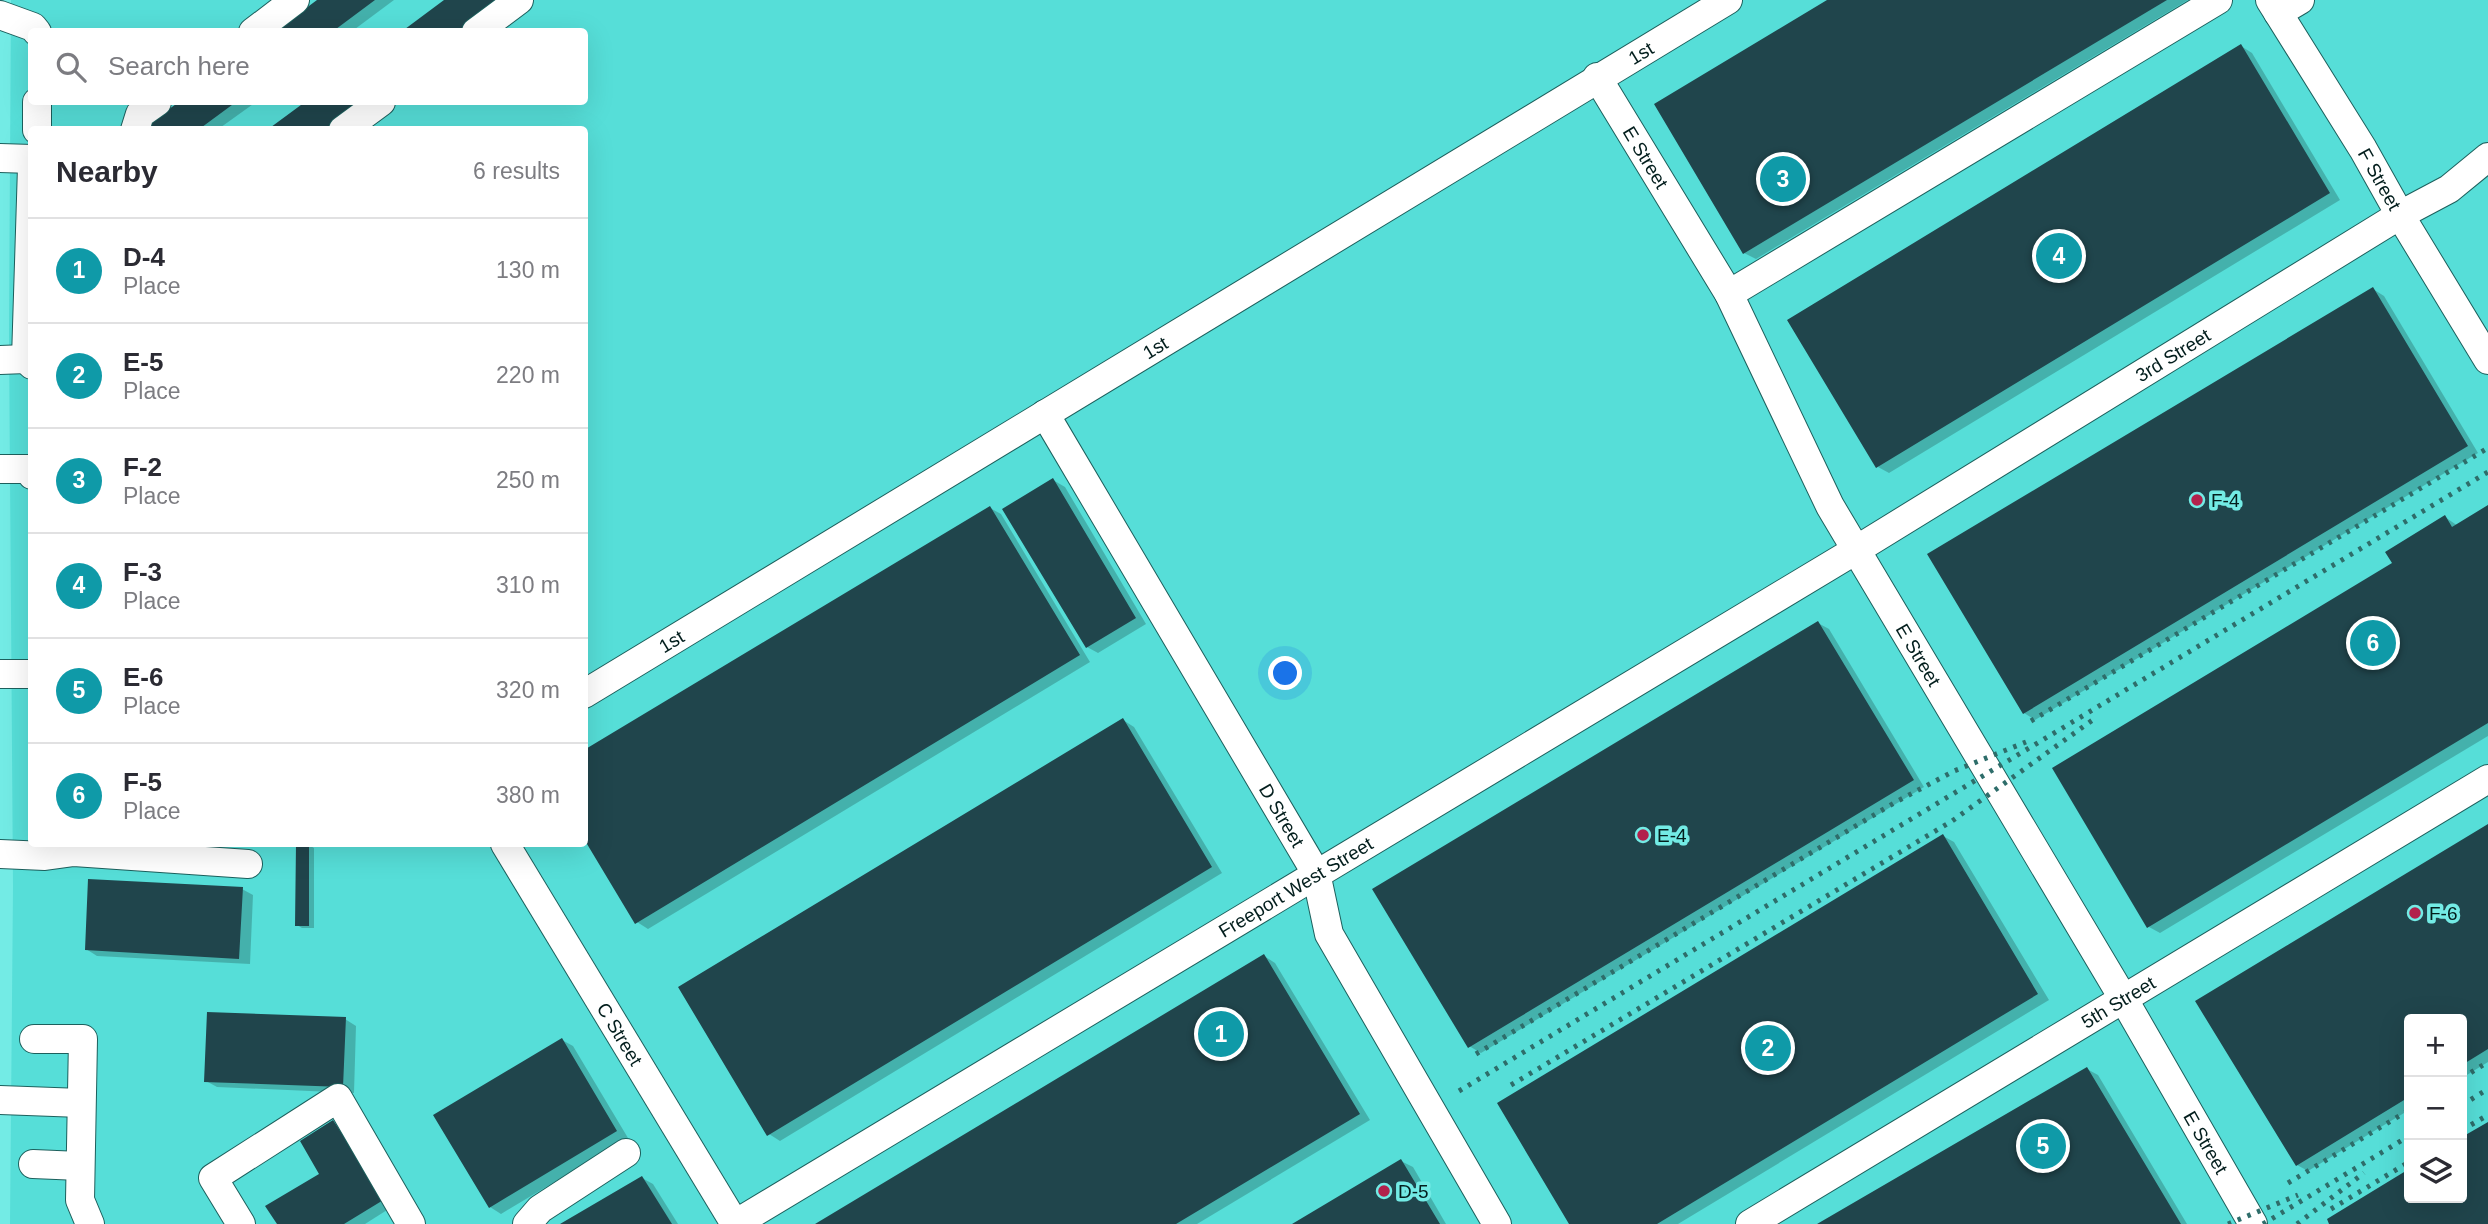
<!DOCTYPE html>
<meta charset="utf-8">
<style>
body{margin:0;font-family:Helvetica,sans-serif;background:#f2f2f3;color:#2b2b33}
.controls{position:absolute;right:21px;bottom:21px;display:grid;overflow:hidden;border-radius:7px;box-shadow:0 7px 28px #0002}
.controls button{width:63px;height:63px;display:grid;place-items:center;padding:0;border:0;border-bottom:2px solid #e1e1e2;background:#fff;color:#2b2b33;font:35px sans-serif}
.you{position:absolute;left:1286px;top:674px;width:24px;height:24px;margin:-18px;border:5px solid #fff;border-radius:50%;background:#1a73e8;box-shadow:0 0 0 10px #1a73e833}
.badge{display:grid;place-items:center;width:46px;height:46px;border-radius:50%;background:#b2214b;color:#fff;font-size:23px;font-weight:700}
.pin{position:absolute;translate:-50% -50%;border:4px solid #fff;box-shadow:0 2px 7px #0006}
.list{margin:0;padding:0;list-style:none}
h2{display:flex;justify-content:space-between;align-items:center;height:91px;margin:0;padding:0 28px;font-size:30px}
h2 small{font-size:23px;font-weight:400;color:#7c7c81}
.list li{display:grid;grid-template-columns:46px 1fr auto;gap:21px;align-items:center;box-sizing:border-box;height:105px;padding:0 28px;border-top:2px solid #e1e1e2}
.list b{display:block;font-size:26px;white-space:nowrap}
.list p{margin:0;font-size:23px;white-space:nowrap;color:#7c7c81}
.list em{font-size:23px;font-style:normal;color:#7c7c81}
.icon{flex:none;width:38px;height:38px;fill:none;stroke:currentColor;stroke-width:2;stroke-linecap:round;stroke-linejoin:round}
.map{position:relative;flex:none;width:2488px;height:1224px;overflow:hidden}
.search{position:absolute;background:#fff;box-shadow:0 7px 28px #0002;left:28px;top:28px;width:560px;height:77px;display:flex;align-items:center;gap:18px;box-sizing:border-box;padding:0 24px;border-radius:7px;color:#7c7c81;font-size:26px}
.panel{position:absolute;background:#fff;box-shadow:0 7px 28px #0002;left:28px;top:126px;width:560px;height:721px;border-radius:7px}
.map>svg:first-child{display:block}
.built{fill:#56ded8;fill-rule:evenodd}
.shadow{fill:#0003}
.building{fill:#20454c}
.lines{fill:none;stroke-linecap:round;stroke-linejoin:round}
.minor-casing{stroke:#1d605d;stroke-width:30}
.minor{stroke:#fff;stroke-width:28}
.rail{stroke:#2e6d6a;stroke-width:5;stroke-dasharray:3.5 7;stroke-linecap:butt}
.poi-dot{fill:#b2214b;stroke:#73ebe5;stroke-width:2.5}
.labels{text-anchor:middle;stroke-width:7;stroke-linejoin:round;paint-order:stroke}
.street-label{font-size:19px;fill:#031e1d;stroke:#73ebe5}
.poi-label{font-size:19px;fill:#031e1d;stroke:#73ebe5;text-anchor:start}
</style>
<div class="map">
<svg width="2488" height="1224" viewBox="0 0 2488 1224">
<rect width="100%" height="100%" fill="#73ebe5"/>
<path class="built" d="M 11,0 L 2488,0 L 2488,1224 L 10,1224 L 13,887 L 9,334 ZM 32,32 L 584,32 L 584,102 L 32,102 ZM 32,130 L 584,130 L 584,844 L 32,844 ZM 2409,1019 L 2462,1019 L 2462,1198 L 2409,1198 Z"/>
<path class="shadow" d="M 319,0 L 394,0 L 351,32 L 277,32 Z
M 1831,0 L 2188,0 L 1756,259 L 1744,253 Z
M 2241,46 L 2252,53 L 2340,200 L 1889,473 L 1878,467 Z
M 182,102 L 256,102 L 217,130 L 149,130 L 147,127 Z
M 308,102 L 384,102 L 345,130 L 270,130 Z
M 2373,289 L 2384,296 L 2478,453 L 2035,720 L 2024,713 Z
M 1053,480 L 1065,487 L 1146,624 L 1098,653 L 1087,647 Z
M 2488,507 L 2488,736 L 2160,933 L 2149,927 L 2394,564 L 2445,517 L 2458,526 Z
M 990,508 L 1001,514 L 1090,662 L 648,929 L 637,922 Z
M 1818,623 L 1829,629 L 1924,787 L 1481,1053 L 1469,1046 Z
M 1123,720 L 1134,727 L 1222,873 L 780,1141 L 769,1134 Z
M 2488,826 L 2488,1062 L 2462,1078 L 2462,1019 L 2409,1019 L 2409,1110 L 2308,1171 L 2297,1165 Z
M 1943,836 L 1954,842 L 2049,1000 L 1678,1224 L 1571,1224 Z
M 309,845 L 314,848 L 314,928 L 302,928 L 297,925 Z
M 242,889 L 253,895 L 250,964 L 97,956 L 86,949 Z
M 1264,956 L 1275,963 L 1370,1120 L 1197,1224 L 821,1224 Z
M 345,1019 L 356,1026 L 354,1093 L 217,1087 L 206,1081 Z
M 562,1040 L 573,1046 L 628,1138 L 501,1214 L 490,1207 Z
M 2087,1069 L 2098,1075 L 2187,1224 L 1820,1224 Z
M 333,1122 L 344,1129 L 395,1205 L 365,1224 L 279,1224 L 321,1175 Z
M 2488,1124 L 2488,1224 L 2332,1224 L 2329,1220 L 2409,1171 L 2409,1198 L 2462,1198 L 2462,1139 Z
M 1401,1161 L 1413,1167 L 1446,1224 L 1295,1224 Z
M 642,1178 L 653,1184 L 678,1224 L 563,1224 Z"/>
<path class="building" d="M 317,0 L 375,0 L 332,32 L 274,32 Z
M 444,0 L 503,0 L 460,32 L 401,32 Z
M 1827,0 L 2167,0 L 1743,254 L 1654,104 Z
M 2241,44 L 2330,193 L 1876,468 L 1787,320 Z
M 179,102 L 236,102 L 198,130 L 147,130 L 145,126 Z
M 305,102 L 364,102 L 326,130 L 267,130 Z
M 2373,287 L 2468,446 L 2023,714 L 1927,554 Z
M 1053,478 L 1136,618 L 1086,648 L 1002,509 Z
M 2488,505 L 2488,723 L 2147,928 L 2052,768 L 2392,563 L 2385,552 L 2445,515 L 2452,527 Z
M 990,506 L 1080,655 L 635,924 L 584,839 L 584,750 Z
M 1818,621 L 1914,780 L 1468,1048 L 1372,889 Z
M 1123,718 L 1212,867 L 767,1136 L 678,987 Z
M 2488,824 L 2488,1049 L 2462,1065 L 2462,1019 L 2409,1019 L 2409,1097 L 2296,1166 L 2195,1001 Z
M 1943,834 L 2038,994 L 1657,1224 L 1569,1224 L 1497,1103 Z
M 296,844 L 309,844 L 309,926 L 295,926 Z
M 88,879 L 243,887 L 239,959 L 85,950 Z
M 1264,954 L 1360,1114 L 1176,1224 L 815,1224 Z
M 207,1012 L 346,1017 L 343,1087 L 204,1082 Z
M 562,1038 L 617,1131 L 489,1208 L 433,1115 Z
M 2087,1067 L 2181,1224 L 1817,1224 Z
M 333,1120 L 385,1199 L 344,1224 L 277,1224 L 265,1206 L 319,1174 L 300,1141 Z
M 2488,1122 L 2488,1224 L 2329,1224 L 2327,1219 L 2409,1169 L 2409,1198 L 2462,1198 L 2462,1137 Z
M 1401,1159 L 1440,1224 L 1292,1224 Z
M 642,1176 L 672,1224 L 560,1224 Z"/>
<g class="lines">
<defs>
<g id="minor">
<path id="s1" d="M 2270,0 L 2363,149 L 2400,215 L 2488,360"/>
<path d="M 2278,13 L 2300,0"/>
<path d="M 0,15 L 33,27 L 37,32"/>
<path d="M 253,32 L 295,0"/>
<path d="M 476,32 L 519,0"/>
<path id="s2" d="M 1597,77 L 1729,294 L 1830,506 L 2123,998 L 2253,1224"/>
<path d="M 37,130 L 37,102"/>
<path d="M 135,130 L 140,114 L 157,102"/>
<path d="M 343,130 L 381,102"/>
<path d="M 0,158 L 32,159"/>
<path d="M 32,167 L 26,359 L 32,365"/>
<path d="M 1729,294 L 2218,0"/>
<path d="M 0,360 L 26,359"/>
<path id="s3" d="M 1045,414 L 1316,873 L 1329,934 L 1497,1224"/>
<path d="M 0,469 L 28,469 L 32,475"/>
<path d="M 0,674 L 32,674"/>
<path id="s4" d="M 584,694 L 1728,0"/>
<path id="s5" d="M 505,844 L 735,1224"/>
<path d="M 0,854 L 45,856 L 74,852 L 248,864"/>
<path d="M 34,1039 L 83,1039 L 80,1200 L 90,1224"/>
<path d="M 0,1100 L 81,1103"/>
<path d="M 33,1164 L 80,1166"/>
<path d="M 241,1224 L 213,1178 L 338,1098 L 411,1224"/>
<path d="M 527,1224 L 540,1209 L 626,1153"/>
<path id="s6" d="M 735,1224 L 1856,550 L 2400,215 L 2449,189 L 2488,157"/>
<path id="s7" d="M 1750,1224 L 2488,779"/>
</g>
</defs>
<use href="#minor" class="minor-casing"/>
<use href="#minor" class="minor"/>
<path class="rail" d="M 2031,721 L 2488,448
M 1476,1054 L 1894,803 L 1954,771 L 2026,742
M 2462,1078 L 2488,1062
M 1511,1085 L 1952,821 L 2094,719
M 1459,1091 L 2488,472
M 2462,1105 L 2488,1089
M 2462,1130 L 2488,1115
M 2288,1183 L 2409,1110
M 2331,1209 L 2409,1162
M 2228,1224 L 2298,1195
M 2263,1224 L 2409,1136
M 2297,1224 L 2364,1173"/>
</g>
<g class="poi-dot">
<circle cx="2197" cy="500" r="7"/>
<circle cx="1643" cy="835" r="7"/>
<circle cx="2415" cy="913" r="7"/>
<circle cx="1384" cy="1191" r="7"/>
</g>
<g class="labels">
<g class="street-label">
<text dy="7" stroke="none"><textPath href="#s4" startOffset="1236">1st</textPath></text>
<text dy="7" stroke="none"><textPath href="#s2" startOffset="94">E Street</textPath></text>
<text dy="7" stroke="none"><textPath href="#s1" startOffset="210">F Street</textPath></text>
<text dy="7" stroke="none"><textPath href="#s4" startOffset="668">1st</textPath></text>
<text dy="7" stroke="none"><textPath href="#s6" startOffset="1680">3rd Street</textPath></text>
<text dy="7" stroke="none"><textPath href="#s4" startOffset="102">1st</textPath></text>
<text dy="7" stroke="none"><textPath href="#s2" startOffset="662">E Street</textPath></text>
<text dy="7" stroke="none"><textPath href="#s3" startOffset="466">D Street</textPath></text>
<text dy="7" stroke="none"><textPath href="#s6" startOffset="654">Freeport West Street</textPath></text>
<text dy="7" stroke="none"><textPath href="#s7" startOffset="430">5th Street</textPath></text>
<text dy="7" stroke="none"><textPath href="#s5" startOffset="222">C Street</textPath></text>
<text dy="7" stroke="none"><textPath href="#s2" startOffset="1228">E Street</textPath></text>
</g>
<g class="poi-label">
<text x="2211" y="507">F-4</text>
<text x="1657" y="842">E-4</text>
<text x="2429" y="920">F-6</text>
<text x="1398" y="1198">D-5</text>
</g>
</g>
</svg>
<div class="controls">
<button>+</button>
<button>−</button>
<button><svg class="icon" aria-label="layers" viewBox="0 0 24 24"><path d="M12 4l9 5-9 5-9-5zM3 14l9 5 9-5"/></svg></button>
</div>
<div class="you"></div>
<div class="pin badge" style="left:1221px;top:1034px;background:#0f9aa8">1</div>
<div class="pin badge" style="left:1768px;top:1048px;background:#0f9aa8">2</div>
<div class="pin badge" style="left:1783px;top:179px;background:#0f9aa8">3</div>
<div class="pin badge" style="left:2059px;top:256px;background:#0f9aa8">4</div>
<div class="pin badge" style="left:2043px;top:1146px;background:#0f9aa8">5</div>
<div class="pin badge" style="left:2373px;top:643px;background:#0f9aa8">6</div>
<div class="search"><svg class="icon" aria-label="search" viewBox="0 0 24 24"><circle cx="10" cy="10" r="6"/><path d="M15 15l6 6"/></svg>Search here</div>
<section class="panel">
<h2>Nearby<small>6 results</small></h2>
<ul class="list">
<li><span class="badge" style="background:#0f9aa8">1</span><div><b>D-4</b><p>Place</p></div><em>130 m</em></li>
<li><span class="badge" style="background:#0f9aa8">2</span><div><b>E-5</b><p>Place</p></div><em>220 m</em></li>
<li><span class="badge" style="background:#0f9aa8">3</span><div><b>F-2</b><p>Place</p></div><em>250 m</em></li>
<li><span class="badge" style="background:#0f9aa8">4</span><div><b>F-3</b><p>Place</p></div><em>310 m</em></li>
<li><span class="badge" style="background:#0f9aa8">5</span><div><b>E-6</b><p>Place</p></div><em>320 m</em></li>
<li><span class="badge" style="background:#0f9aa8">6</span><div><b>F-5</b><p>Place</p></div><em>380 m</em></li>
</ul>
</section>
</div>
